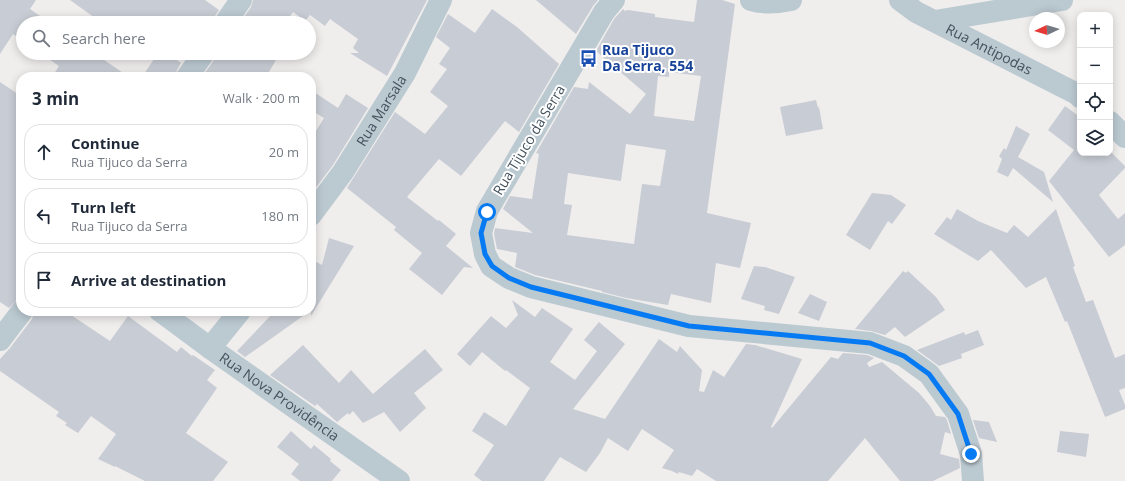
<!DOCTYPE html>
<meta charset="utf-8">
<style>
body{margin:0;font-family:"Open Sans",sans-serif;background:#f2f2f3;color:#1f2937}
.controls{position:absolute;right:12px;top:12px;display:grid;overflow:hidden;border-radius:8px;box-shadow:0 2px 10px #0003}
.controls button{width:36px;height:36px;display:grid;place-items:center;padding:0;border:0;border-bottom:1px solid #e0e1e3;background:#fff;color:#1f2937;font:20px sans-serif}
.compass{position:absolute;left:1029px;top:12px;width:36px;height:36px;border-radius:50%;background:#fff;box-shadow:0 2px 10px #0003;rotate:266deg}
.stop{position:absolute;width:12px;height:12px;margin:-9px;border:3px solid #057af2;border-radius:50%;background:#fff}
.stop.end{background:#057af2;border-color:#fff;box-shadow:0 1px 4px #0008}
.list{margin:0;padding:0;list-style:none}
h2{display:flex;justify-content:space-between;align-items:center;height:52px;margin:0;padding:0 16px;font-size:17px}
h2 small{font-size:13px;font-weight:400;color:#747a83}
.list li{display:grid;grid-template-columns:26px 1fr auto;gap:12px;align-items:center;box-sizing:border-box;height:56px;margin:0 8px 8px;padding:0 8px;border:1px solid #e0e1e3;border-radius:16px}
.list b{display:block;font-size:15px;white-space:nowrap}
.list p{margin:0;font-size:13px;white-space:nowrap;color:#747a83}
.list em{font-size:13px;font-style:normal;color:#747a83}
.icon{flex:none;width:22px;height:22px;fill:none;stroke:currentColor;stroke-width:2;stroke-linecap:round;stroke-linejoin:round}
.map{position:relative;flex:none;width:1125px;height:481px;overflow:hidden}
.search{position:absolute;background:#fff;box-shadow:0 2px 10px #0003;left:16px;top:16px;width:300px;height:44px;display:flex;align-items:center;gap:10px;box-sizing:border-box;padding:0 14px;border-radius:22px;color:#747a83;font-size:15px}
.panel{position:absolute;background:#fff;box-shadow:0 2px 10px #0003;left:16px;top:72px;width:300px;height:244px;border-radius:16px}
.map>svg:first-child{display:block}
.building{fill:#c8ccd4;fill-rule:evenodd}
.lines{fill:none;stroke-linecap:round;stroke-linejoin:round}
.minor{stroke:#bbc9d1;stroke-width:22}
.route{stroke:#057af2;stroke-width:5}
.labels{text-anchor:middle;stroke-width:4;stroke-linejoin:round;paint-order:stroke}
.street-label{font-size:14px;fill:#43525d;stroke:#fff}
.transit-label{font-size:14px;font-weight:bold;fill:#164399;stroke:#fff;text-anchor:start}
</style>
<div class="map">
<svg width="1125" height="481" viewBox="0 0 1125 481">
<rect width="100%" height="100%" fill="#f0eded"/>
<path class="building" d="M 0,0 L 36,0 L 30,9 L 50,23 L 23,23 L 23,41 L 13,34 L 0,54 Z
M 70,0 L 205,0 L 219,10 L 215,16 L 213,23 L 102,23 Z
M 253,0 L 427,0 L 387,76 L 350,53 L 359,53 L 353,48 L 358,39 L 330,19 L 325,26 L 310,15 L 305,21 L 293,12 L 285,23 L 240,23 L 251,7 Z
M 536,0 L 598,0 L 593,6 L 576,34 Z
M 697,0 L 722,0 L 735,4 L 707,213 L 751,223 L 740,268 L 716,263 L 711,303 L 671,294 L 668,305 L 626,298 L 602,292 L 602,291 L 535,275 L 515,267 L 517,253 L 497,249 L 494,234 L 495,228 L 533,233 L 503,209 L 510,196 L 532,199 L 539,154 L 536,153 L 574,87 L 588,89 L 589,82 L 630,114 L 646,94 L 596,51 L 614,19 L 623,9 L 625,11 L 628,10 L 655,14 L 655,17 L 694,22 ZM 669,72 L 701,76 L 694,121 L 654,116 L 658,76 L 669,77 ZM 626,144 L 666,150 L 660,186 L 642,184 L 634,244 L 567,235 L 572,205 L 564,204 L 568,173 L 621,181 Z
M 492,9 L 517,27 L 559,64 L 519,132 L 505,121 L 461,176 L 439,159 L 407,197 L 438,221 L 439,220 L 456,234 L 446,246 L 473,268 L 464,267 L 442,295 L 409,269 L 422,253 L 394,230 L 396,227 L 347,188 L 395,112 L 425,134 L 448,106 L 430,92 L 447,69 L 439,64 L 450,48 L 436,37 L 448,14 L 475,33 Z
M 40,53 L 94,53 L 129,77 L 52,77 L 59,66 Z
M 158,53 L 167,53 L 181,63 L 177,70 L 175,77 L 142,77 Z
M 218,53 L 280,53 L 266,77 L 202,77 L 214,60 Z
M 0,82 L 21,96 L 21,299 L 17,300 L 9,308 L 0,302 Z
M 311,90 L 338,108 L 346,94 L 368,108 L 333,165 L 311,194 L 311,139 L 324,118 L 311,110 Z
M 816,100 L 818,108 L 819,107 L 823,129 L 786,136 L 780,107 Z
M 1065,106 L 1080,117 L 1080,153 L 1110,153 L 1110,151 L 1125,166 L 1125,168 L 1099,195 L 1118,219 L 1125,213 L 1125,245 L 1109,257 L 1049,181 L 1074,150 L 1048,130 Z
M 1016,126 L 1030,134 L 1018,157 L 1044,172 L 1053,202 L 1013,168 L 1008,177 L 997,172 L 1002,159 L 999,156 L 1004,148 L 1006,150 Z
M 872,193 L 891,195 L 906,205 L 892,224 L 888,221 L 870,250 L 846,235 Z
M 957,209 L 978,221 L 1007,233 L 1014,225 L 1028,237 L 1056,209 L 1075,266 L 1073,267 L 1086,302 L 1093,300 L 1115,358 L 1125,354 L 1125,388 L 1119,390 L 1125,405 L 1125,409 L 1105,417 L 1067,321 L 1065,322 L 1046,277 L 1026,288 L 991,250 L 978,261 L 934,234 L 947,217 L 951,220 Z
M 329,238 L 354,246 L 311,316 L 311,259 L 322,265 Z
M 754,266 L 765,267 L 795,277 L 779,314 L 764,310 L 765,306 L 741,299 Z
M 903,271 L 906,273 L 908,271 L 936,297 L 945,310 L 905,337 L 895,327 L 885,335 L 871,331 L 855,329 Z
M 810,294 L 827,302 L 819,321 L 798,313 Z
M 512,300 L 535,317 L 542,308 L 573,329 L 550,362 L 575,380 L 597,351 L 584,340 L 599,322 L 625,344 L 573,409 L 605,419 L 659,339 L 677,352 L 680,346 L 702,370 L 699,391 L 704,392 L 713,370 L 724,377 L 746,344 L 755,345 L 802,359 L 771,427 L 772,428 L 831,357 L 838,359 L 843,353 L 867,355 L 874,358 L 867,363 L 869,367 L 882,362 L 919,393 L 930,406 L 936,416 L 945,417 L 947,420 L 951,434 L 945,432 L 940,454 L 959,459 L 960,468 L 933,481 L 900,481 L 865,438 L 828,481 L 716,481 L 697,469 L 692,476 L 679,472 L 678,474 L 672,471 L 662,468 L 674,450 L 642,429 L 628,451 L 608,438 L 600,453 L 586,472 L 560,457 L 544,481 L 482,481 L 474,475 L 494,445 L 472,431 L 484,412 L 506,426 L 530,388 L 506,370 L 505,371 L 482,352 L 470,366 L 457,354 L 491,316 L 506,328 L 518,315 Z
M 34,311 L 65,311 L 110,341 L 128,316 L 177,352 L 181,347 L 192,356 L 193,355 L 215,370 L 207,380 L 217,388 L 186,433 L 228,462 L 213,481 L 145,481 L 115,466 L 115,467 L 98,459 L 116,434 L 91,416 L 78,433 L 65,425 L 67,423 L 56,416 L 59,412 L 0,371 L 0,359 L 10,348 L 32,319 Z
M 275,311 L 310,311 L 245,357 L 237,351 Z
M 978,330 L 984,345 L 961,354 L 962,358 L 939,366 L 917,350 L 964,332 L 965,335 Z
M 303,345 L 339,383 L 351,370 L 373,394 L 425,349 L 443,370 L 414,393 L 426,408 L 400,432 L 384,412 L 363,423 L 353,411 L 349,415 L 348,413 L 337,422 L 317,404 L 315,406 L 270,375 Z
M 973,420 L 989,422 L 997,442 L 979,438 Z
M 291,431 L 311,449 L 314,445 L 331,459 L 330,461 L 341,470 L 332,481 L 300,481 L 291,474 L 299,464 L 277,447 Z
M 1060,431 L 1089,434 L 1086,457 L 1057,452 Z"/>
<g class="lines">
<g class="minor">
<path d="M 614,0 L 604,12 L 487,211 L 481,233 L 485,254 L 491,266 L 509,278 L 531,287 L 689,326 L 870,343 L 904,356 L 929,374 L 958,414 L 971,454 L 973,481"/>
<path d="M 751,0 C 764,4 777,3 791,0"/>
<path id="s1" d="M 900,0 L 916,12 L 1077,94 L 1080,97"/>
<path d="M 935,21 L 1062,0"/>
<path d="M 225,23 L 241,0"/>
<path d="M 187,77 L 204,53"/>
<path d="M 1110,122 L 1125,137"/>
<path id="s2" d="M 311,215 L 343,172 L 405,73 L 441,0"/>
<path id="s3" d="M 160,311 L 210,348 L 399,481"/>
<path d="M 0,340 L 22,311"/>
<path d="M 210,348 L 240,311"/>
</g>
</g>
<g class="lines">
<path class="route" d="M 487,212 L 481,233 L 485,254 L 492,266 L 509,278 L 531,287 L 689,326 L 870,343 L 904,356 L 929,374 L 958,414 L 971,454"/>
</g>
<defs>
<symbol id="bus-bare" viewBox="-9 -9 18 18"><path d="M-5-6H5V4H4V6H2V4H-2V6H-4V4H-5ZM-3.5-4V0h7V-4ZM-3.5 1.2v1.5H-2V1.2ZM2 1.2v1.5H3.5V1.2Z" fill="#1a4fb4" stroke="#fff" stroke-width="2.5" paint-order="stroke"/></symbol>
</defs>
<g fill-rule="evenodd">
<use href="#bus-bare" x="576" y="46" width="25" height="25"/>
</g>
<g class="labels">
<g class="street-label">
<text dy="5" stroke="none"><textPath href="#s1" startOffset="102">Rua Antipodas</textPath></text>
<text dy="5" stroke="none"><textPath href="#s2" startOffset="126">Rua Marsala</textPath></text>
<text transform="translate(529 140) rotate(-59)" y="5">Rua Tijuco da Serra</text>
<text dy="5" stroke="none"><textPath href="#s3" startOffset="147">Rua Nova Providência</textPath></text>
</g>
<g class="transit-label">
<text x="602" y="55">Rua Tijuco<tspan x="602" dy="16">Da Serra, 554</tspan></text>
</g>
</g>
</svg>
<div class="controls">
<button>+</button>
<button>−</button>
<button><svg class="icon" aria-label="locate" viewBox="0 0 24 24"><circle cx="12" cy="12" r="6"/><path d="M12 2v4M12 18v4M2 12h4M18 12h4"/></svg></button>
<button><svg class="icon" aria-label="layers" viewBox="0 0 24 24"><path d="M12 4l9 5-9 5-9-5zM3 14l9 5 9-5"/></svg></button>
</div>
<svg class="compass" viewBox="-18 -18 36 36"><path d="M0-13l5 13h-10z" fill="#e53935"/><path d="M0 13l5-13h-10z" fill="#747a83"/></svg>
<div class="stop" style="left:487px;top:212px"></div>
<div class="stop end" style="left:971px;top:454px"></div>
<div class="search"><svg class="icon" aria-label="search" viewBox="0 0 24 24"><circle cx="10" cy="10" r="6"/><path d="M15 15l6 6"/></svg>Search here</div>
<section class="panel">
<h2>3 min<small>Walk · 200 m</small></h2>
<ul class="list">
<li><svg class="icon" aria-label="ahead" viewBox="0 0 24 24"><path d="M12 20V5M6 11l6-6 6 6"/></svg><div><b>Continue</b><p>Rua Tijuco da Serra</p></div><em>20 m</em></li>
<li><svg class="icon" aria-label="left" viewBox="0 0 24 24"><path d="M17 20v-9H6M10 6l-5 5 5 5"/></svg><div><b>Turn left</b><p>Rua Tijuco da Serra</p></div><em>180 m</em></li>
<li><svg class="icon" aria-label="arrive" viewBox="0 0 24 24"><path d="M6 21V4h12l-3 4 3 4H6"/></svg><div><b>Arrive at destination</b></div></li>
</ul>
</section>
</div>
